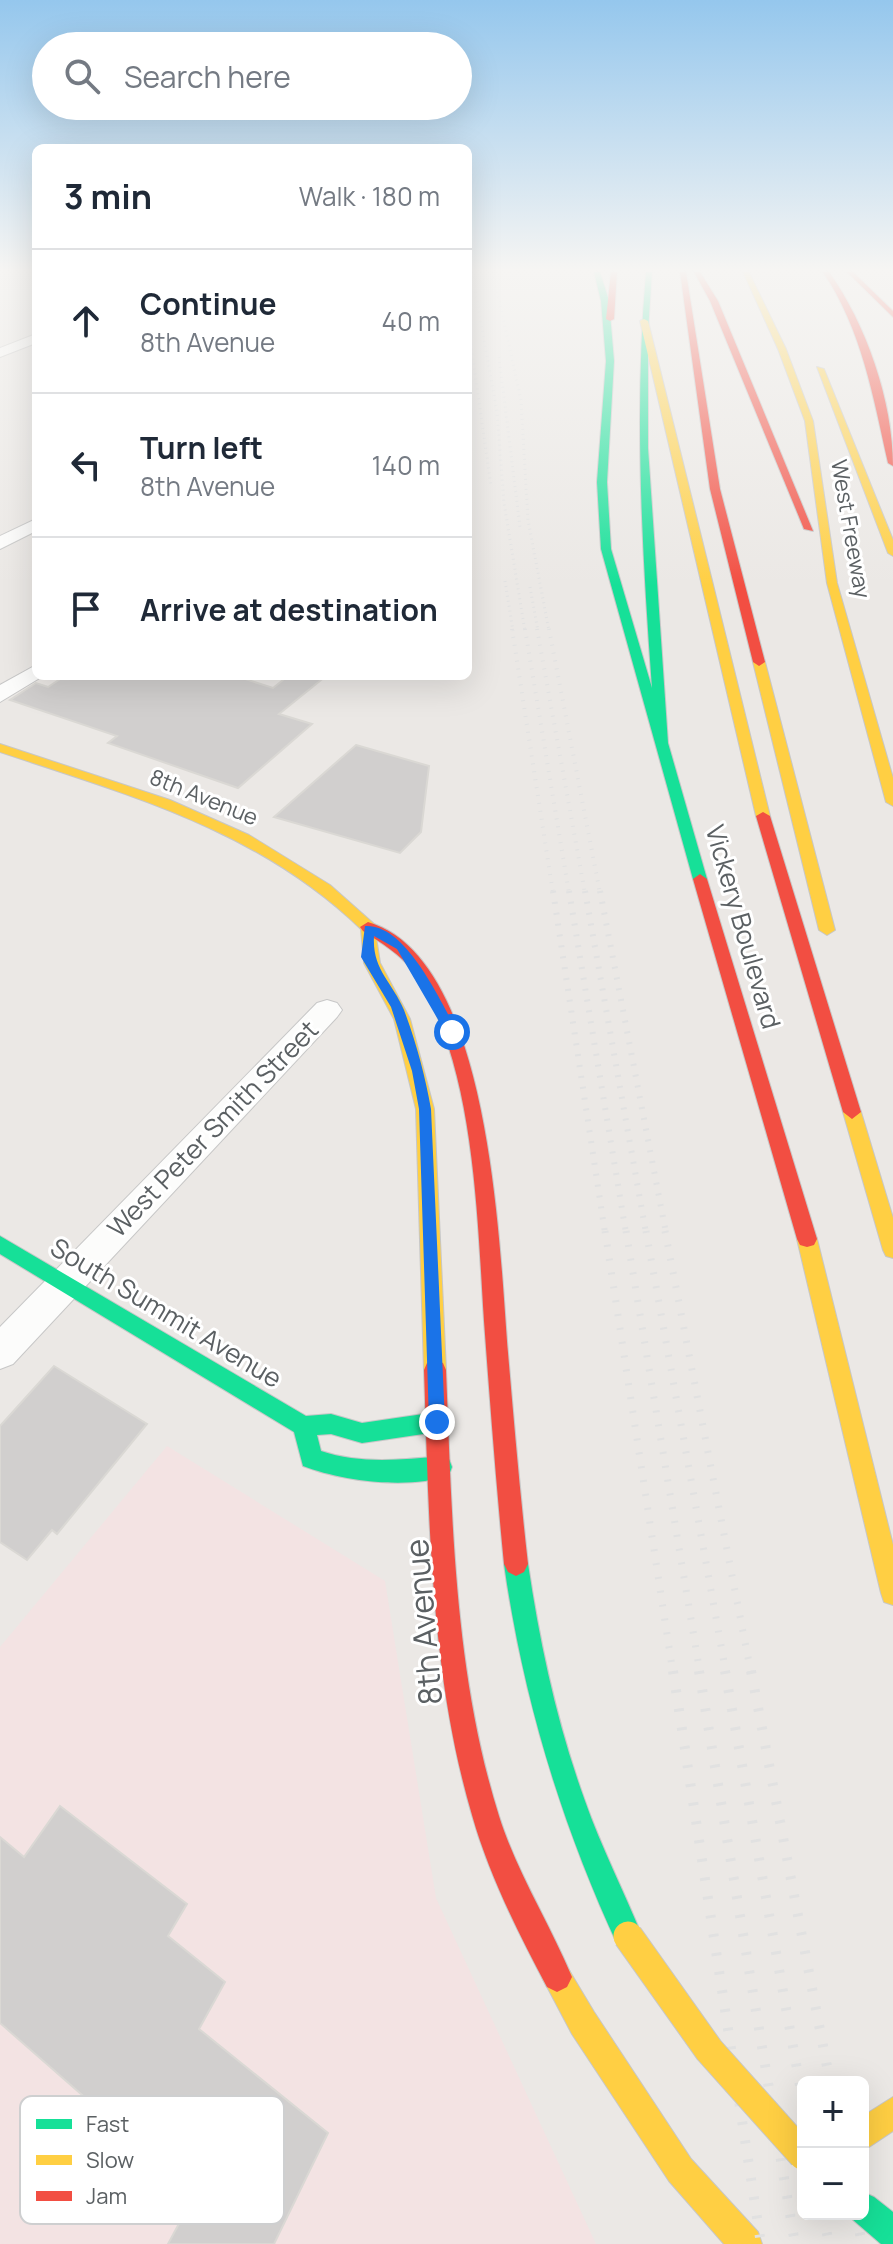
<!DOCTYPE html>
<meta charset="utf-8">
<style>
body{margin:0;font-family:Manrope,sans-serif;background:#f6f6f7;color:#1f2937}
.controls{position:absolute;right:24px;bottom:24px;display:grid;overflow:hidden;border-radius:12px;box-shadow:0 8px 32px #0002}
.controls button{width:72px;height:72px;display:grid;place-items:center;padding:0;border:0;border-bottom:2px solid #e0e1e3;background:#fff;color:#1f2937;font:40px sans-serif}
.stop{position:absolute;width:24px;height:24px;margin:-18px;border:6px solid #1a73e8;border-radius:50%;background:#fff}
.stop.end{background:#1a73e8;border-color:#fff;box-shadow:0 2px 8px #0008}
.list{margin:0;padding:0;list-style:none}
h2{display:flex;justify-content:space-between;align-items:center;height:104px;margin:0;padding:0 32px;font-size:34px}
h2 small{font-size:26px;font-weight:400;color:#747a83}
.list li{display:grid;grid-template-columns:52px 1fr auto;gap:24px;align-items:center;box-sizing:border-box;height:144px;padding:0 32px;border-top:2px solid #e0e1e3}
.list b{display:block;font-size:30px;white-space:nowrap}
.list p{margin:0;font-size:26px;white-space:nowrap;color:#747a83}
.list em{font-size:26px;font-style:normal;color:#747a83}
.icon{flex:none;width:44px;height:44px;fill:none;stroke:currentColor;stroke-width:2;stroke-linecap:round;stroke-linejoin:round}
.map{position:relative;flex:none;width:893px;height:2244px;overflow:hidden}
.search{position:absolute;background:#fff;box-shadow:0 8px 32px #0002;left:32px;top:32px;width:440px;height:88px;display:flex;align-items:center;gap:20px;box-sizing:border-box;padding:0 28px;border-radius:44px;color:#747a83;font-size:30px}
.panel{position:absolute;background:#fff;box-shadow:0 8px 32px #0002;left:32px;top:144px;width:440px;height:536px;border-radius:12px}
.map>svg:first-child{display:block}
.medical{fill:#f3e3e3}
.building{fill:#d1cfce;stroke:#dad8d4;stroke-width:2}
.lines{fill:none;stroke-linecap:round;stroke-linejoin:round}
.street-casing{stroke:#c7c7c7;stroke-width:2}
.fast-casing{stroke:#c7c7c7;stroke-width:2}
.slow-casing{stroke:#c7c7c7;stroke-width:2}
.jam-casing{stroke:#c7c7c7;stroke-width:2}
.street{fill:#fcfcfb;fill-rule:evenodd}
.fast{fill:#16e098;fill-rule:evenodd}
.slow{fill:#ffcf43;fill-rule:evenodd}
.jam{fill:#f24e42;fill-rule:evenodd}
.rail-far4{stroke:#e1e1e1;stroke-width:3;stroke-dasharray:1 4;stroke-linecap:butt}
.rail-far3{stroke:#e1e1e1;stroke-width:4;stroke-dasharray:1 7;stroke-linecap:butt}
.rail-far2{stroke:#e1e1e1;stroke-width:6;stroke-dasharray:2 9;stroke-linecap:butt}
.rail-far1{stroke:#e1e1e1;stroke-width:7;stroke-dasharray:2 12;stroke-linecap:butt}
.rail{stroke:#e1e1e1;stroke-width:10;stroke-dasharray:3 16;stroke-linecap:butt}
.slow-bridge-casing{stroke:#c7c7c7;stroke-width:31;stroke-linecap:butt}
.slow-bridge{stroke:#ffcf43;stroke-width:29}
.route{fill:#1a73e8}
.labels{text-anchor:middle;stroke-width:6;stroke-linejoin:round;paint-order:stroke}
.far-street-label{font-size:22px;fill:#5b6063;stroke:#fff}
.street-label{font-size:26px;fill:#5b6063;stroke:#fff}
.near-street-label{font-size:32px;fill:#5b6063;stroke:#fff}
.key{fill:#fff;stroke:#cecfd0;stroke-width:2}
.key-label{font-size:22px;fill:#5b6063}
</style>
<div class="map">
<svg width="893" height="2244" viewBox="0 0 893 2244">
<rect width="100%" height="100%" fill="#ebe8e5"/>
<path class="medical" d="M 167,1446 L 385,1581 L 436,1898 L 596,2244 L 0,2244 L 0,1647 Z"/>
<path class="building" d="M 65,676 L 236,676 L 273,688 L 288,676 L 326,676 L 279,714 L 312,724 L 238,788 L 108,743 L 117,736 L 10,700 L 36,683 L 48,687 Z
M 356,745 L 429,766 L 421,832 L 400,853 L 274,817 Z
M 54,1366 L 147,1424 L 57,1534 L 52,1530 L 27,1560 L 0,1542 L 0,1426 Z
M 60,1806 L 187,1904 L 168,1936 L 225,1982 L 199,2029 L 328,2133 L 274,2244 L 168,2244 L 195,2194 L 0,2023 L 0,1837 L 24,1857 Z"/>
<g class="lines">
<defs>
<path id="street" d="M 36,334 L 36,343 L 0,357 L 0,348 Z
M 36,519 L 36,531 L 0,549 L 0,536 Z
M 36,665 L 36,676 L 43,676 L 0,702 L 0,685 Z
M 327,1000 L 337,1003 L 342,1010 L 337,1017 L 13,1364 L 0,1369 L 0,1327 L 317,1003 Z"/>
<path id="fast" d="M 594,272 L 600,272 L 609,301 L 614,361 L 607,482 L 611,549 L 652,688 C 642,549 634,411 646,272 L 652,272 L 648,331 L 648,448 L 668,743 L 707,879 L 700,884 L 693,879 L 601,549 L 597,482 L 606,361 L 601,301 Z
M 0,1236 L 306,1416 L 331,1414 L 362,1423 L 437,1412 L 445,1415 L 448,1422 L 445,1429 L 437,1432 L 362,1443 L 331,1434 L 317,1435 L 321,1451 C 359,1464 401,1460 441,1456 L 449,1459 L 452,1467 L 449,1475 C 409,1490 342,1481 303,1466 L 294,1432 L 0,1254 Z
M 516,1552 L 524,1556 L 528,1564 C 540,1645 557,1724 585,1801 C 601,1847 624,1891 642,1936 L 638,1946 L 628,1950 L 618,1946 C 561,1823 523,1698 504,1564 L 508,1556 Z
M 863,2192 L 874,2197 L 893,2212 L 893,2244 L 881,2244 L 852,2219 L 849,2214 L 863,2214 Z"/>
<path id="slow" d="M 743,272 L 749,272 L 786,349 L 813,421 L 837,583 L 893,778 L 893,806 L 886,802 L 827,583 L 805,421 L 778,349 Z
M 644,319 L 648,321 L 770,816 L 763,820 L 756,816 L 640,321 Z
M 817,367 L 824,369 L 893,540 L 893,556 L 888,553 Z
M 759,658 L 765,662 L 835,930 L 827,935 L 819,930 L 753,662 Z
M 0,744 L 170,800 L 249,835 L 330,885 L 374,924 L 380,963 L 410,1019 L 434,1109 L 446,1370 L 443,1377 L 435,1380 L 427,1377 L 424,1370 L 416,1109 L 394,1019 L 364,963 L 361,929 C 258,830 132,796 0,752 Z
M 852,1105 L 861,1112 L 893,1218 L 893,1258 L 886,1256 L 883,1250 L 843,1112 Z
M 807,1231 L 814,1233 L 817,1239 L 893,1545 L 893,1605 L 884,1602 L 881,1593 L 797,1239 L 800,1233 Z
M 557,1962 L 567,1967 L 594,2012 L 691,2159 L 758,2232 L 762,2244 L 724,2244 L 669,2181 L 572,2034 L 542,1977 L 547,1967 Z
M 893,2097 L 893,2131 L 863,2151 L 863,2116 Z"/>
<path id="jam" d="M 611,272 L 617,272 L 614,319 L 610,321 L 606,319 Z
M 680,272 L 686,272 L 720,489 L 765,662 L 759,666 L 753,662 L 710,489 Z
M 694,272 L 700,272 L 718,301 L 813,531 L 804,529 L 710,301 Z
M 823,272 L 829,272 C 866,324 893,401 893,466 L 888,463 C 873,396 862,330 823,272 Z
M 847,272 L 853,272 L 893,311 L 893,317 Z
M 763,812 L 770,816 L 861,1112 L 852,1119 L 843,1112 L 756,816 Z
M 700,874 L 707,879 L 817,1239 L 814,1245 L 807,1247 L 800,1245 L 797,1239 L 693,879 Z
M 368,922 C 492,958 499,1247 508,1353 C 514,1423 520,1494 528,1564 L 524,1572 L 516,1576 L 508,1572 L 504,1564 C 496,1483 490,1402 484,1321 C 477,1215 475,1063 414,973 C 401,954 381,943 363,931 L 360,927 Z
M 435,1360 L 443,1363 L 446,1370 C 452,1518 454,1673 499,1816 C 517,1873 549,1922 572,1977 L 567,1987 L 557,1992 L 547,1987 C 518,1932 489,1875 472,1815 C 430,1672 429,1518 424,1370 L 427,1363 Z"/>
</defs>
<use href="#street" class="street-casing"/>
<use href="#fast" class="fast-casing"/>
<use href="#slow" class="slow-casing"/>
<use href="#jam" class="jam-casing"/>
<use href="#street" class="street"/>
<use href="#fast" class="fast"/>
<use href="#slow" class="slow"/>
<use href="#jam" class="jam"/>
<path class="rail-far4" d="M 472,272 L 497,412 L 504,503 L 525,631
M 493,272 L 521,400 L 528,520 L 549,631
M 468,324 L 491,486
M 499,357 L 520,527
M 505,581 L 513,631
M 530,587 L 538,631"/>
<path class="rail-far3" d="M 512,629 L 553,893
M 525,629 L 569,893
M 537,629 L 585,893
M 549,629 L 600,893"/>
<path class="rail-far2" d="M 553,891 L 605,1233
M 569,891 L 626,1233
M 585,891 L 646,1233
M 600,891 L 666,1233"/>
<path class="rail-far1" d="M 605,1231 L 673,1673
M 626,1231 L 700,1673
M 646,1231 L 726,1673
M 665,1231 L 751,1673"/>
<path class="rail" d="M 673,1671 L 761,2244
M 699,1671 L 795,2244
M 725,1671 L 803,2102
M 751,1671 L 830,2082
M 823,2214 L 829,2244
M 856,2214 L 862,2244"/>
<defs>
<path id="slow-bridge" d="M 628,1936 L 709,2050 L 803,2155"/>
</defs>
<use href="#slow-bridge" class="slow-bridge-casing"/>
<use href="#slow-bridge" class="slow-bridge"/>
</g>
<linearGradient id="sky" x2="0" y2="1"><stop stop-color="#95c7ed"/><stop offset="0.46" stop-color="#f6f5f3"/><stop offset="1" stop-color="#f6f5f3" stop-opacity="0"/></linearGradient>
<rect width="893" height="586" fill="url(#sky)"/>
<path class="route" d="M 365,926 C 406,923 440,1001 458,1032 L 447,1035 L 397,949 L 374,936 C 372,970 392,981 404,1010 C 416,1042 425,1075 431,1109 L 445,1422 L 437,1430 L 429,1422 L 419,1109 L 412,1071 L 391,1007 L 361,957 Z"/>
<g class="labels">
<g class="far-street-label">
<text transform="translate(851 529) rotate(80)" y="8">West Freeway</text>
<text transform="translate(204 797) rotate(22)" y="8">8th Avenue</text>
</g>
<g class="street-label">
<text transform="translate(743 927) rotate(74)" y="9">Vickery Boulevard</text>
<text transform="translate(213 1129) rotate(-46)" y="9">West Peter Smith Street</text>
<text transform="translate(166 1313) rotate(31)" y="9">South Summit Avenue</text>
</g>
<g class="near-street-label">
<text transform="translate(424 1622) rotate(-95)" y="11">8th Avenue</text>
</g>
</g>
<rect x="20" y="2096" width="264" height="128" rx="12" class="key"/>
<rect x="36" y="2119" width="36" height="10" fill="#16e098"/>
<rect x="36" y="2155" width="36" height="10" fill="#ffcf43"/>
<rect x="36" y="2191" width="36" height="10" fill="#f24e42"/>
<g class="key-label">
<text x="86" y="2132">Fast</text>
<text x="86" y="2168">Slow</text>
<text x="86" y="2204">Jam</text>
</g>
</svg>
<div class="controls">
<button>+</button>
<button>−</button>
</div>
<div class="stop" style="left:452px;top:1032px"></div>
<div class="stop end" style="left:437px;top:1422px"></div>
<div class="search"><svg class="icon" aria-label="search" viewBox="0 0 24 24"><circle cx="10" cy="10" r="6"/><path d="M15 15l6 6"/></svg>Search here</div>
<section class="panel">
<h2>3 min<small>Walk · 180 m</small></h2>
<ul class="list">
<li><svg class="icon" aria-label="ahead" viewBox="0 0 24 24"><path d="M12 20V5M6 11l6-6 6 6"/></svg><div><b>Continue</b><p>8th Avenue</p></div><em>40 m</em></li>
<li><svg class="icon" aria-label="left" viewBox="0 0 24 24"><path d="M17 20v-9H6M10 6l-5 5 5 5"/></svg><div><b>Turn left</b><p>8th Avenue</p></div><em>140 m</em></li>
<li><svg class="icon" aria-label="arrive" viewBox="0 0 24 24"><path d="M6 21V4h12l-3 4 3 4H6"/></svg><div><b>Arrive at destination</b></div></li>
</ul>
</section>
</div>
